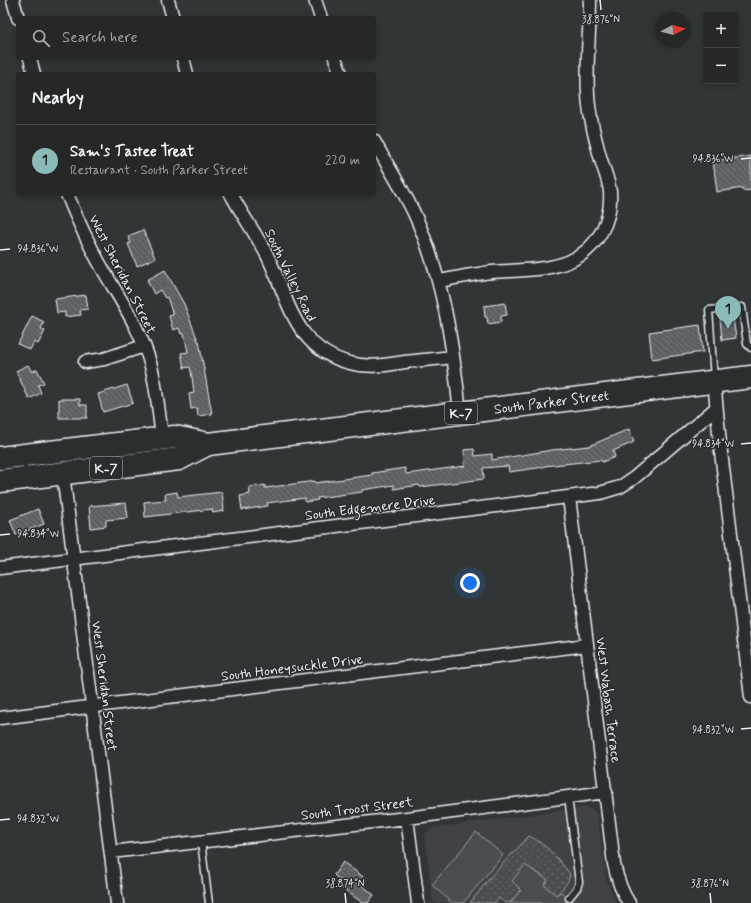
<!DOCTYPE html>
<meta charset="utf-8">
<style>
body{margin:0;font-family:Mynerve,sans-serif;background:#2e3030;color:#f1f3f6}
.controls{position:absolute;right:12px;top:12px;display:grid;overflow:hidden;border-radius:4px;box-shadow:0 2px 6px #0003}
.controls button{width:36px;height:36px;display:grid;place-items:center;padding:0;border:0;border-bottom:1px solid #424445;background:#262828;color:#f1f3f6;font:20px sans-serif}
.compass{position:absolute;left:655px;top:12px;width:36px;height:36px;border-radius:50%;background:#262828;box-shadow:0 2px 6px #0003;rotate:83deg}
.you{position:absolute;left:470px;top:583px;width:14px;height:14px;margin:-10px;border:3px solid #fff;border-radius:50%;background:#1a73e8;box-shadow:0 0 0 6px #1a73e833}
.badge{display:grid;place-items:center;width:26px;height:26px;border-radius:50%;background:#8bbbb9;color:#111;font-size:13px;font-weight:700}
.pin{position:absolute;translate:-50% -33px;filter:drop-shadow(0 1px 2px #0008)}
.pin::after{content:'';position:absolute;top:21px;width:14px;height:12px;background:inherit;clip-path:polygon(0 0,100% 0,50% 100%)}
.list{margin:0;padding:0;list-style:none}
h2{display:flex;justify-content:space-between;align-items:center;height:52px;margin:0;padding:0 16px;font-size:17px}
h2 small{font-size:13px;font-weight:400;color:#a4a6a8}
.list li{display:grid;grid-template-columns:26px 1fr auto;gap:12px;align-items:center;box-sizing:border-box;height:72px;padding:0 16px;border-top:1px solid #424445}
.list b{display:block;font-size:15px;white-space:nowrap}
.list p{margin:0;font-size:13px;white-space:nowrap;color:#a4a6a8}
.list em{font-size:13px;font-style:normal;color:#a4a6a8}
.icon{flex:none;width:22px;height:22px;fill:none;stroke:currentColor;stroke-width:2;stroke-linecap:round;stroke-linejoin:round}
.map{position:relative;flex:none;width:751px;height:903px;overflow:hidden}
.search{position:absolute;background:#262828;box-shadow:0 2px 6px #0003;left:16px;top:16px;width:360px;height:44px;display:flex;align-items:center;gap:10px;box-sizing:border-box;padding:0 14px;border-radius:4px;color:#a4a6a8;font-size:15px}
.panel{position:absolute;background:#262828;box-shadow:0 2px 6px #0003;left:16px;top:72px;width:360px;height:124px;border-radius:4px}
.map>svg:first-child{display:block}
.built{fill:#3f4244}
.grass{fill:url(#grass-dots);stroke:#989fa4}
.garden{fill:#494d4f;stroke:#989fa4}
.building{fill:url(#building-back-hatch);stroke:#e8f1f8}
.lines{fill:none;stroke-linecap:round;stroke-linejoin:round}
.lane-casing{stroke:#e8f1f8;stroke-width:9}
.street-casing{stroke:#e8f1f8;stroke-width:15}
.highway-casing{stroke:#e8f1f8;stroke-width:25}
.lane{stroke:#2a2d2e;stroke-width:6}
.street{stroke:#2a2d2e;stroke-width:12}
.highway{stroke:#2a2d2e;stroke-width:22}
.ticks{fill:none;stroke:#e8f1f8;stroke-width:1.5}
.labels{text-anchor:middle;stroke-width:3;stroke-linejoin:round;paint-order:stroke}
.shield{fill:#2a2d2e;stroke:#afb6bb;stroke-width:1}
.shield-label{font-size:13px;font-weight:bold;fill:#e8f1f8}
.street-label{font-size:14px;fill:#e8f1f8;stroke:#2a2d2e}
.ticks-label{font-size:10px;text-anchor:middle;fill:#e8f1f8;stroke:#2a2d2e;stroke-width:3;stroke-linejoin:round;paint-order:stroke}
</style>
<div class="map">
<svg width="751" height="903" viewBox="0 0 751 903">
<defs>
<pattern id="grass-dots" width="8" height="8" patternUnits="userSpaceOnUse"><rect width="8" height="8" fill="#494d4f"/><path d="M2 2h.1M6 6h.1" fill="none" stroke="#636769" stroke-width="1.8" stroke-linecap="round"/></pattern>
<pattern id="building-back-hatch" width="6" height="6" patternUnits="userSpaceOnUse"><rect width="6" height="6" fill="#5c6063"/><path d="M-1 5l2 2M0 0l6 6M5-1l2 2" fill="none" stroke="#73777a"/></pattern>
</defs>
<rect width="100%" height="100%" fill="#323536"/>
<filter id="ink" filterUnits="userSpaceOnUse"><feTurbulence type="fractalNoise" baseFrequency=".025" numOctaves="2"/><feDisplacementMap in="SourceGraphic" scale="8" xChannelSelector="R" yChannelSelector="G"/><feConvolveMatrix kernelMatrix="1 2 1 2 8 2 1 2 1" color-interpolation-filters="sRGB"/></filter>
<g filter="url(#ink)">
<path class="built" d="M 586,807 L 594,810 L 597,814 L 607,882 L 617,903 L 433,903 L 425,838 L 425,833 L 429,830 L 433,828 Z"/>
<path class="grass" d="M 529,836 C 548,845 557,858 570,874 C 569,883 562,890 556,895 L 544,885 L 548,880 L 538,873 L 529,868 L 521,890 L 510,903 L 505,903 L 499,898 L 495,903 L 470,903 L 492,875 Z"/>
<path class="garden" d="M 476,832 L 503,855 L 463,903 L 452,903 L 432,885 Z
M 525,865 L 548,880 L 544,885 L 556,895 L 561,892 L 575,903 L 510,903 L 521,890 L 512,881 Z"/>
<path class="building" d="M 751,156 L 751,190 L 743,191 L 743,188 L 717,192 L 713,161 Z
M 143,230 L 155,258 L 137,266 L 128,244 L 131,243 L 128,236 Z
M 165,270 L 184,304 L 198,341 L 199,341 L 212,414 L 198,416 L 197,408 L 191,409 L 189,394 L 194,393 L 192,377 L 190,367 L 184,368 L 181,353 L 188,352 L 184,333 L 181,334 L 179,328 L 173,330 L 169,316 L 173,315 L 167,297 L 165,298 L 160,290 L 154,294 L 147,280 Z
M 86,295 L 88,309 L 80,310 L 81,315 L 65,317 L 65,312 L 57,313 L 55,299 Z
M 505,303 L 507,315 L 501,316 L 501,322 L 488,324 L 487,317 L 485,317 L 484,306 Z
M 32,316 L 44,322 L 41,329 L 45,331 L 38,344 L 34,342 L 30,350 L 18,344 Z
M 733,317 L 736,338 L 722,340 L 720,319 Z
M 700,325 L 703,352 L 652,359 L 649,332 Z
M 28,365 L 32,372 L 37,369 L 44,383 L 38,385 L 41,393 L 29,399 L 16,371 Z
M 127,385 L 133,403 L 103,412 L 98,394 Z
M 59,399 L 80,399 L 80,405 L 87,405 L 87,418 L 59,418 Z
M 629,429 L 634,442 L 613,451 L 615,457 L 602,462 L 601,460 L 544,466 L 544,467 L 509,472 L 508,466 L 483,468 L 484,479 L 420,487 L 419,485 L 394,489 L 394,485 L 362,490 L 362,492 L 317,498 L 318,500 L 305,502 L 305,498 L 267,503 L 268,506 L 242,510 L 240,496 L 250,494 L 249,487 L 265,485 L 265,488 L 315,481 L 315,483 L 372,475 L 372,473 L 405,468 L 406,474 L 465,466 L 464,450 L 474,449 L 475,456 L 492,454 L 492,460 L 552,450 L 589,446 Z
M 177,492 L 178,497 L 222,492 L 224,511 L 213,513 L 212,509 L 145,517 L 144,502 L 166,500 L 165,494 Z
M 126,503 L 128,518 L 106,520 L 106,526 L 91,528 L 89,506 Z
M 38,509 L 44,524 L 16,535 L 10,520 Z
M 343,862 L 366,879 L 362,885 L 374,895 L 368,903 L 363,903 L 342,888 L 345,884 L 334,875 Z"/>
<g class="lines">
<defs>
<path id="lane" d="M 714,379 L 709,310 L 742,307 L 747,344 L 751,348
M 568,797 L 579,882 L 577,888 L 569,898
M 201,842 L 209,903"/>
<path id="street" d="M 13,0 L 18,18
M 168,0 L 173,18
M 315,0 L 321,18
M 30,58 L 34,74
M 183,58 L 187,74
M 335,58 L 341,74
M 374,141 C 387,165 402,188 414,213 C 443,276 453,345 460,413
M 67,194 C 77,219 88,243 101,266 C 119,298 141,329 151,366 C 157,389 159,414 162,438
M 231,194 C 242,215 256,234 267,255 C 289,299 294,349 350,363 C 368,368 387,365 405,362 C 421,360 437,359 453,357
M 438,281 C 456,278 474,274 492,272 C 516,270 548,271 570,261 C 597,249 612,221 610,192 C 609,181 604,170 601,160 C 595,138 589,116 588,94 C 586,63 590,31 590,0
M 85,362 L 104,359 L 144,346
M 714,380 L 720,444 L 751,697
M 63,474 L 117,903
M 569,497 L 614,864 C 617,878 621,891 629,903
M 0,568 L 600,493 L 620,487 L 634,478 L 716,408
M 0,718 L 587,645
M 407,818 L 418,903
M 111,852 L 407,818 L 606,792"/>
<g id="highway">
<path id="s1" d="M 0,458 L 175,437 L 208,444 L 751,377"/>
<path d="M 0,481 L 179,459 L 208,444"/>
</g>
</defs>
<use href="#lane" class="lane-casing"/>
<use href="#street" class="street-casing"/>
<use href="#highway" class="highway-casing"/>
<use href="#lane" class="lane"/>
<use href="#street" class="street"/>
<use href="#highway" class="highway"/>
</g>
</g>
<path class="ticks" d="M 600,0 L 601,10M 741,159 L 751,158M 0,250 L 10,249M 741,444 L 751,443M 0,535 L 10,534M 741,729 L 751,728M 0,820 L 10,819M 345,893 L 346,903M 710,893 L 711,903"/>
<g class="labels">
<g class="shield">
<rect x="445" y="402" width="32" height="22" rx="3"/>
<rect x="90" y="457" width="32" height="22" rx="3"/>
</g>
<g class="shield-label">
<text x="461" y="418">K-7</text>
<text x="106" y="473">K-7</text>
</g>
<g class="street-label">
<text transform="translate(123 274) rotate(63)" y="5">West Sheridan Street</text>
<text transform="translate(291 275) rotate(64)" y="5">South Valley Road</text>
<text dy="5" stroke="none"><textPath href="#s1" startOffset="556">South Parker Street</textPath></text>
<text transform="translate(370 507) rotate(-7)" y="5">South Edgemere Drive</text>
<text transform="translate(292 667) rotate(-7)" y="5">South Honeysuckle Drive</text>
<text transform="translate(105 686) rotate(83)" y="5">West Sheridan Street</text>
<text transform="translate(609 700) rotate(83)" y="5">West Wabash Terrace</text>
<text transform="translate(357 808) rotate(-7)" y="5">South Troost Street</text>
</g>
</g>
<g class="ticks-label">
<text x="601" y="23">38.876°N</text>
<text x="713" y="162">94.836°W</text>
<text x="38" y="252">94.836°W</text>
<text x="713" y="447">94.834°W</text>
<text x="38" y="537">94.834°W</text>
<text x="713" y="733">94.832°W</text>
<text x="38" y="822">94.832°W</text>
<text x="345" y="887">38.874°N</text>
<text x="710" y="887">38.876°N</text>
</g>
</svg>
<div class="controls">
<button>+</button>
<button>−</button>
</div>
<svg class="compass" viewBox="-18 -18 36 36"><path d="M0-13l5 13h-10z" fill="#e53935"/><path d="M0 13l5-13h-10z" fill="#a4a6a8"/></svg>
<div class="you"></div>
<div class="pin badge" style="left:728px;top:329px">1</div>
<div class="search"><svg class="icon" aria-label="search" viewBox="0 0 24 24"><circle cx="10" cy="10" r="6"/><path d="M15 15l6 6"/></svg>Search here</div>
<section class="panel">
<h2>Nearby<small></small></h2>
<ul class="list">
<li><span class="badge">1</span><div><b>Sam's Tastee Treat</b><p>Restaurant · South Parker Street</p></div><em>220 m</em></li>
</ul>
</section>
</div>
